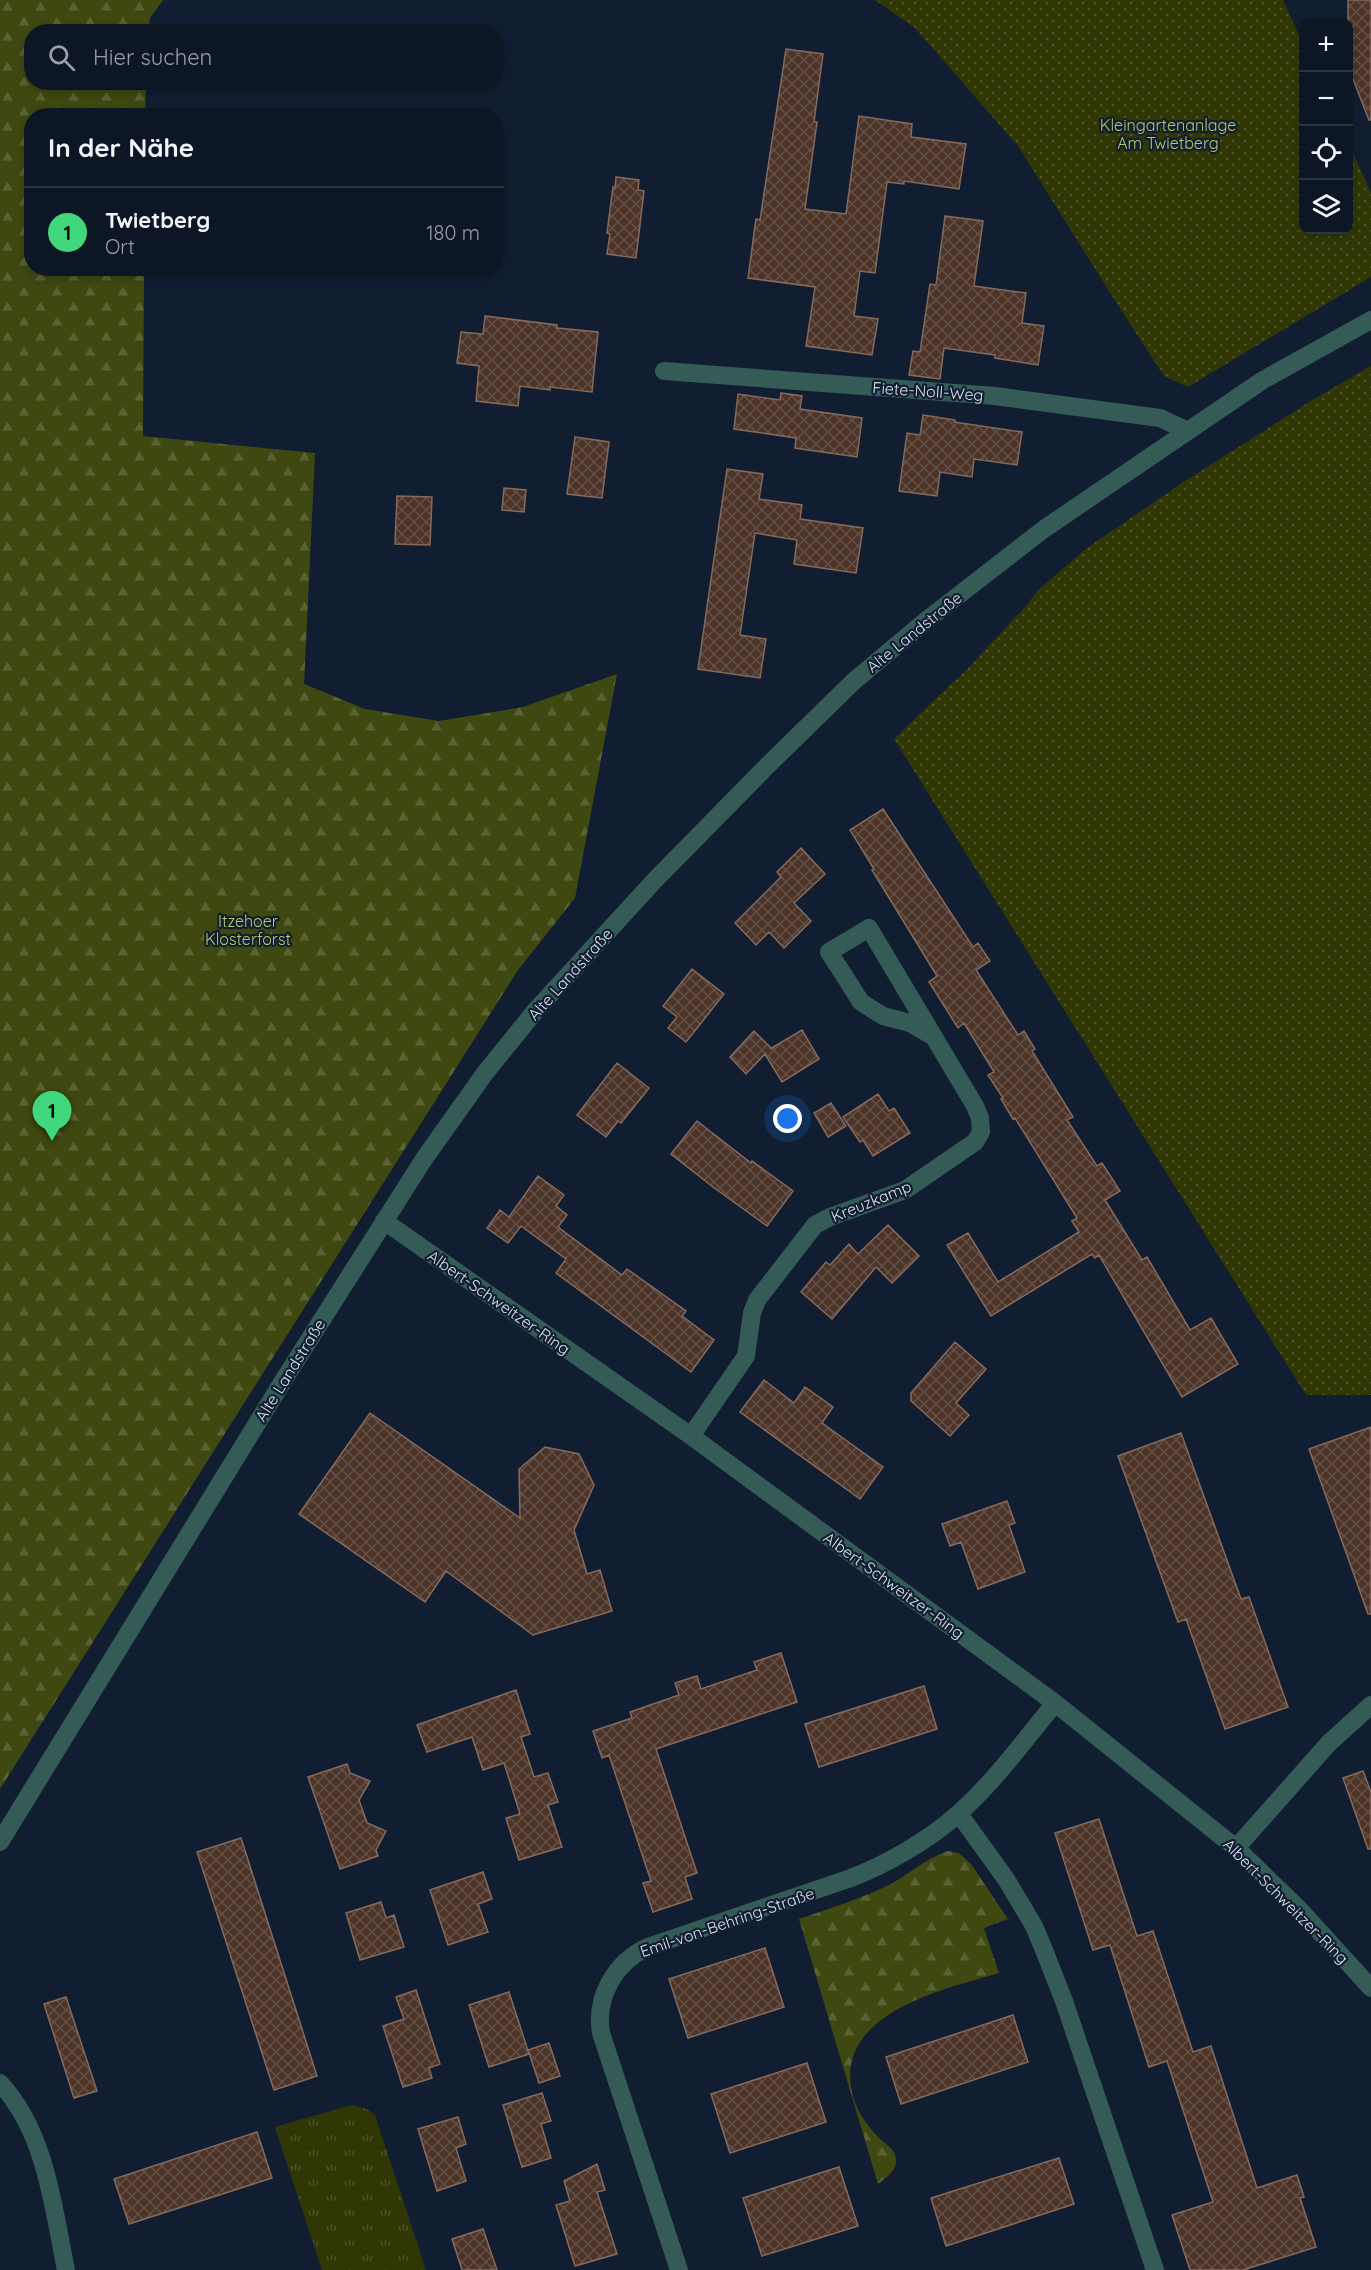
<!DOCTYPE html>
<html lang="de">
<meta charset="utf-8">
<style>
body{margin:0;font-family:Quicksand,sans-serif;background:#161f2d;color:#f1f3f6}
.controls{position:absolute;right:18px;top:18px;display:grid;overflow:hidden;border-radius:12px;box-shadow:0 3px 9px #0003}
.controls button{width:54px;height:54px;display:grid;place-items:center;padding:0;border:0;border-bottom:2px solid #2d3542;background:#0d1625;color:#f1f3f6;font:30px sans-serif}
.you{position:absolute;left:788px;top:1119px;width:21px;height:21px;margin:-15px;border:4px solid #fff;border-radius:50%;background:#1a73e8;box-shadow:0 0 0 9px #1a73e833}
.badge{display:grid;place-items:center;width:39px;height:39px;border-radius:50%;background:#41d77c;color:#111;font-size:20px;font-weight:700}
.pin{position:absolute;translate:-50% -50px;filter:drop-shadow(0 2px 3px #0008)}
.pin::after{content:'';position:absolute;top:32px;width:21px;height:18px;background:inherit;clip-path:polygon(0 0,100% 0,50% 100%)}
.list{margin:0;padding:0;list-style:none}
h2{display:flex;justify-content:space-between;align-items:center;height:78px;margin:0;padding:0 24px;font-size:26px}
h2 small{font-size:20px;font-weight:400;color:#9a9fa7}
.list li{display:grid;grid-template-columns:39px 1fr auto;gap:18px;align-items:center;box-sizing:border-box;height:90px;padding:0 24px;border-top:2px solid #2d3542}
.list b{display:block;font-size:22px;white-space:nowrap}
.list p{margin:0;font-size:20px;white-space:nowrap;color:#9a9fa7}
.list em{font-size:20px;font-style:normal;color:#9a9fa7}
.icon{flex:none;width:33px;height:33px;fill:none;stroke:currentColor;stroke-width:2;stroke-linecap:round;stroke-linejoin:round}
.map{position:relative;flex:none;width:1371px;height:2270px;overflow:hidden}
.search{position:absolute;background:#0d1625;box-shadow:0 3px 9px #0003;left:24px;top:24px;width:480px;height:66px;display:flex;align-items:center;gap:15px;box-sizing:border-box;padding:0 21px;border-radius:24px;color:#9a9fa7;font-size:22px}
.panel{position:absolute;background:#0d1625;box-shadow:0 3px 9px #0003;left:24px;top:108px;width:480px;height:168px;border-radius:24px}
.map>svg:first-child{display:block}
.forest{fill:url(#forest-firs)}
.park{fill:url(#park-tufts)}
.garden{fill:url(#garden-dots)}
.building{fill:url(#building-cross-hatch);stroke:#856a5c;stroke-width:1.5}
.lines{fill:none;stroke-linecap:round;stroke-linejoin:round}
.minor{stroke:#355b56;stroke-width:18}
.labels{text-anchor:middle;stroke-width:4.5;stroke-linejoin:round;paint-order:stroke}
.park-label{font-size:16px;fill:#b7ca67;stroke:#111e31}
.street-label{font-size:16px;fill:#d9e2ef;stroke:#111e31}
</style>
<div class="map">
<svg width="1371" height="2270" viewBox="0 0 1371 2270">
<defs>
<pattern id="forest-firs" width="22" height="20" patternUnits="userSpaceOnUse" patternTransform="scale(1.5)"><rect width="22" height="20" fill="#3f4811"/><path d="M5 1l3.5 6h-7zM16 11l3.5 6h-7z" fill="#5a6234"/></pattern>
<pattern id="park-tufts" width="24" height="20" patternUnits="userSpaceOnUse" patternTransform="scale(1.5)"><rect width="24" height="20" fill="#303705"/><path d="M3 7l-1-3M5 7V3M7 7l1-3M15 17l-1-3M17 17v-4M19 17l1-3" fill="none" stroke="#4d542a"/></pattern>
<pattern id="garden-dots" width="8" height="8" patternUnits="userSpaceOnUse" patternTransform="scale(1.5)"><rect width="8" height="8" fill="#303705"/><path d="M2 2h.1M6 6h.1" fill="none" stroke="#4d542a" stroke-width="1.8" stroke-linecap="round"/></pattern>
<pattern id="building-cross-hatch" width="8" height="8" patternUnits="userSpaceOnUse" patternTransform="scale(1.5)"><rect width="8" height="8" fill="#4c3428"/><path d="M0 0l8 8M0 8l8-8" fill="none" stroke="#655148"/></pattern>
</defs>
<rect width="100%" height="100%" fill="#111e31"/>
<path class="forest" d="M 0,0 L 163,0 L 150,18 L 148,31 L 32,32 L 32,82 L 146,83 L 145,115 L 32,116 L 32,268 L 144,269 L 143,436 L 315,453 L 304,684 L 365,709 L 439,721 L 523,707 L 617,674 L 575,898 L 518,970 L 0,1789 Z
M 948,1851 L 959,1853 L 971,1864 L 1008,1919 L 984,1928 L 999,1973 C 940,1990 828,2015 854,2100 C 859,2114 869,2128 879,2138 C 884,2143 893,2148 895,2155 C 900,2168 887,2177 878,2184 L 799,1919 C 829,1909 859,1899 887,1886 C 908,1875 926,1858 948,1851 Z"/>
<path class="park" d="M 352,2105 L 367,2109 L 375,2115 L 426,2270 L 322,2270 L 275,2127 Z"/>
<path class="garden" d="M 875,0 L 1283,0 L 1303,44 L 1304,230 L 1348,230 L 1349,144 L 1371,193 L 1371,277 L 1188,387 L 1164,376 L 1114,299 L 1018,146 L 915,28 Z
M 1371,366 L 1371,1395 L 1306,1395 L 894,739 L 971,665 L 1026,606 L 1038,590 L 1087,548 L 1185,481 L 1314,399 Z"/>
<path class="building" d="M 1348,0 L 1371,0 L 1371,120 L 1369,120 L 1348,66 Z
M 786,49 L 823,54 L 814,122 L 817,122 L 805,209 L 846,214 L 859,116 L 912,124 L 911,137 L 966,144 L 959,189 L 904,181 L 904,184 L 887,182 L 875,273 L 860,271 L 854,316 L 878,319 L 872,355 L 806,346 L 815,287 L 748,278 L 756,219 L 760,220 Z
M 616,177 L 639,180 L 638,190 L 644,191 L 636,258 L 607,254 L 610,234 L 607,233 L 613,187 L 615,188 Z
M 945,216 L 983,221 L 974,286 L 1026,293 L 1022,323 L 1044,326 L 1038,365 L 995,358 L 995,355 L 944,348 L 940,379 L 909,375 L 913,351 L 920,352 L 930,284 L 936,285 Z
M 485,316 L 557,325 L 557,328 L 598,332 L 592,392 L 550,387 L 550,390 L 520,386 L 518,406 L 476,401 L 479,366 L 457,363 L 461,332 L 483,334 Z
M 781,393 L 802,396 L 800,409 L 862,418 L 857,457 L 795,448 L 796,438 L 734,429 L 738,394 L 780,400 Z
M 923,415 L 955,420 L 954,422 L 1022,432 L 1017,465 L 974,459 L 972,477 L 940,472 L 937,496 L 899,491 L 907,433 L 920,435 Z
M 575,437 L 609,442 L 602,498 L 567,494 Z
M 727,469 L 763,474 L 759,499 L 802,505 L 800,519 L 863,528 L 856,573 L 794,564 L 797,540 L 755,533 L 740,635 L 766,639 L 760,678 L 698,669 Z
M 504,488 L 526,490 L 524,512 L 502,510 Z
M 397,496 L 432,497 L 430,545 L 395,544 Z
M 883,809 L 973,947 L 978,943 L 990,961 L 976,970 L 1018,1035 L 1024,1031 L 1035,1049 L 1032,1051 L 1073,1117 L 1067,1120 L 1097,1166 L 1102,1163 L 1120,1191 L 1105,1200 L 1142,1260 L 1147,1257 L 1190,1330 L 1211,1318 L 1238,1364 L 1182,1397 L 1099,1255 L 1095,1258 L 1092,1254 L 991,1316 L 947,1245 L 968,1233 L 998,1282 L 1079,1232 L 1072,1221 L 1077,1218 L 1015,1118 L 1013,1119 L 1001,1099 L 1003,1098 L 988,1075 L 994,1072 L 964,1023 L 958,1028 L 929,982 L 937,976 L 872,870 L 874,869 L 850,830 Z
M 801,848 L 825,874 L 794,903 L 811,921 L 784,948 L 769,932 L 756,945 L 735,923 L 781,877 L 777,872 Z
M 692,969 L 724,994 L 686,1042 L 668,1028 L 677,1017 L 663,1006 Z
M 802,1030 L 819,1059 L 782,1082 L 765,1054 L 746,1074 L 730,1057 L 754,1031 L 771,1048 L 770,1049 Z
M 617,1063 L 649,1088 L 621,1123 L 618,1121 L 606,1137 L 577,1115 Z
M 878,1094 L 889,1111 L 894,1108 L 910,1133 L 873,1156 L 863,1140 L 860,1142 L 843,1117 Z
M 831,1103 L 846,1126 L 828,1137 L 814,1113 Z
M 697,1121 L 751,1163 L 752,1161 L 793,1191 L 767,1226 L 713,1187 L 671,1154 Z
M 538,1176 L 564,1195 L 556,1206 L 567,1215 L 558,1227 L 622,1275 L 627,1269 L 686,1311 L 682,1316 L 714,1340 L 691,1372 L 556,1273 L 566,1259 L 521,1226 L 508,1243 L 487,1228 L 500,1210 L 509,1217 Z
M 888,1225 L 919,1256 L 892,1283 L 876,1267 L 832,1319 L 801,1292 L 826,1262 L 830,1265 L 849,1244 L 858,1254 Z
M 955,1342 L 986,1369 L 956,1403 L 969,1415 L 950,1436 L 911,1401 L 911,1393 Z
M 764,1380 L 794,1403 L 805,1387 L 833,1407 L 822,1423 L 883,1467 L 860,1499 L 740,1412 Z
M 370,1413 L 520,1518 L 519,1469 L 545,1447 L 579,1454 L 594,1485 L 574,1530 L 587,1574 L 600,1570 L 612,1611 L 533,1635 L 446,1571 L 425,1602 L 299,1514 Z
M 1371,1427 L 1371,1614 L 1368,1614 L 1309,1449 Z
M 1181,1433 L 1241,1599 L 1249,1597 L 1288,1707 L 1225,1729 L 1186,1619 L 1178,1622 L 1118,1456 Z
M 1007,1501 L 1015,1523 L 1009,1525 L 1025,1572 L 978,1589 L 961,1542 L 950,1546 L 942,1524 Z
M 781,1653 L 797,1702 L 656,1749 L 697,1873 L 685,1877 L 692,1899 L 653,1912 L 643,1883 L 651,1881 L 609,1755 L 602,1758 L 593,1731 L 632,1718 L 630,1712 L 679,1695 L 675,1683 L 697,1676 L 701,1689 L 757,1670 L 754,1662 Z
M 924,1686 L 937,1729 L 819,1767 L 805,1724 Z
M 516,1690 L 530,1734 L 521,1737 L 534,1777 L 548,1773 L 558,1802 L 548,1805 L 562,1847 L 519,1860 L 506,1818 L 520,1814 L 504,1763 L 483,1770 L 472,1737 L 427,1752 L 417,1725 Z
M 347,1764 L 350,1773 L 370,1781 L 359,1800 L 367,1823 L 386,1831 L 376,1850 L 378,1856 L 340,1869 L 308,1777 Z
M 1363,1771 L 1371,1792 L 1371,1849 L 1368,1849 L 1343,1778 Z
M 1099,1819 L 1137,1936 L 1153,1931 L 1193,2052 L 1211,2046 L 1257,2188 L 1297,2175 L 1304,2197 L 1300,2198 L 1316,2247 L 1243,2270 L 1190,2270 L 1172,2215 L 1213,2202 L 1167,2061 L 1149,2067 L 1110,1945 L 1093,1950 L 1055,1833 Z
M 241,1838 L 317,2076 L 274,2090 L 197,1852 Z
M 483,1872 L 492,1899 L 478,1904 L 488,1932 L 448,1945 L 430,1890 Z
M 381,1902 L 386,1918 L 394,1915 L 404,1947 L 360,1960 L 346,1913 Z
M 765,1948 L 784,2007 L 688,2038 L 669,1979 Z
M 416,1990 L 440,2064 L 429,2068 L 432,2078 L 403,2087 L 383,2026 L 404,2019 L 396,1997 Z
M 509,1992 L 529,2054 L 489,2067 L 469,2005 Z
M 66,1997 L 97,2091 L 74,2098 L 44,2004 Z
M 1013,2015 L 1028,2062 L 901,2104 L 886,2057 Z
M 549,2043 L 560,2076 L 539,2083 L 528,2050 Z
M 807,2063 L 826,2122 L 730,2153 L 711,2094 Z
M 542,2093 L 551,2121 L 541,2124 L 551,2158 L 522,2167 L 503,2105 Z
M 458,2117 L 466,2144 L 456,2148 L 466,2181 L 437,2191 L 418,2129 Z
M 257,2132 L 272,2178 L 129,2224 L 114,2179 Z
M 1059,2158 L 1074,2204 L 946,2246 L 931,2198 Z
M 597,2164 L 605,2190 L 597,2192 L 617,2254 L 575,2266 L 556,2205 L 570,2201 L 564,2181 Z
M 839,2167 L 858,2226 L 762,2256 L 743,2198 Z
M 483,2229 L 497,2270 L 462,2270 L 452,2239 Z"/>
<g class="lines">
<path class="minor" d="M 664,371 L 995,396 L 1160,418 L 1188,431
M 384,1221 L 691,1436 L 1055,1703 L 1236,1848 L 1300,1910 L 1371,1988
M 691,1436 L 746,1356 L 752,1313 L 757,1300 L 815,1225 L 830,1217 L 905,1190 L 975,1142 L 981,1132 L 980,1118 L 975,1106 L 869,928 L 829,952 L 861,1002 L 883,1016 L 910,1023 L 934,1037
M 959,1814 L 1006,1879 L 1034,1926 L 1044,1950 L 1064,2001 L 1155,2270
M 0,1842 L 283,1381 L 424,1159 L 485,1073 L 536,1010 L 654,881 L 766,767 L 854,681 L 928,619 L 1044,529 L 1188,431 L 1263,380 L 1371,320
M 1236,1848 L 1329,1743 L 1371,1705
M 0,2083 C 46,2133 53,2206 66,2270
M 679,2270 L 601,2033 C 595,1997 615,1962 648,1947 L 851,1878 C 887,1864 929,1840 958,1814 C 994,1782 1024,1741 1055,1703"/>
</g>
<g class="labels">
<g class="park-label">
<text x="1168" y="131">Kleingartenanlage<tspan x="1168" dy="18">Am Twietberg</tspan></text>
<text x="248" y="927">Itzehoer<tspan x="248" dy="18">Klosterforst</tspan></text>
</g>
<g class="street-label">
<text transform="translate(928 391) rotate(4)" y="6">Fiete-Noll-Weg</text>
<text transform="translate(914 632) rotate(-39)" y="6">Alte Landstraße</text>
<text transform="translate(570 974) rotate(-48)" y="6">Alte Landstraße</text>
<text transform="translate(871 1201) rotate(-22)" y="6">Kreuzkamp</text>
<text transform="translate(499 1302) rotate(35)" y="6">Albert-Schweitzer-Ring</text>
<text transform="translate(290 1370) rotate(-58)" y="6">Alte Landstraße</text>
<text transform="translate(894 1585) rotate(36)" y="6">Albert-Schweitzer-Ring</text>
<text transform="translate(1286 1901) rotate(45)" y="6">Albert-Schweitzer-Ring</text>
<text transform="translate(727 1922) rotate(-19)" y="6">Emil-von-Behring-Straße</text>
</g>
</g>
</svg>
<div class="controls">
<button>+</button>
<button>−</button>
<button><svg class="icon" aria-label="locate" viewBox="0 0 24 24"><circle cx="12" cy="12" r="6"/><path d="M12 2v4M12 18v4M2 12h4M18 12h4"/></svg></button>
<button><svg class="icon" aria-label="layers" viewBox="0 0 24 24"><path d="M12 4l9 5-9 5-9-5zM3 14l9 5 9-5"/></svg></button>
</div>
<div class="you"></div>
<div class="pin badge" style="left:52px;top:1141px">1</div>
<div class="search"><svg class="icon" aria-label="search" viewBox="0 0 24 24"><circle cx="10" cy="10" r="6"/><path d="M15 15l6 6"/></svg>Hier suchen</div>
<section class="panel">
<h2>In der Nähe<small></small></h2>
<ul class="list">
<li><span class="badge">1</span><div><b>Twietberg</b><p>Ort</p></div><em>180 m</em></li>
</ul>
</section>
</div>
